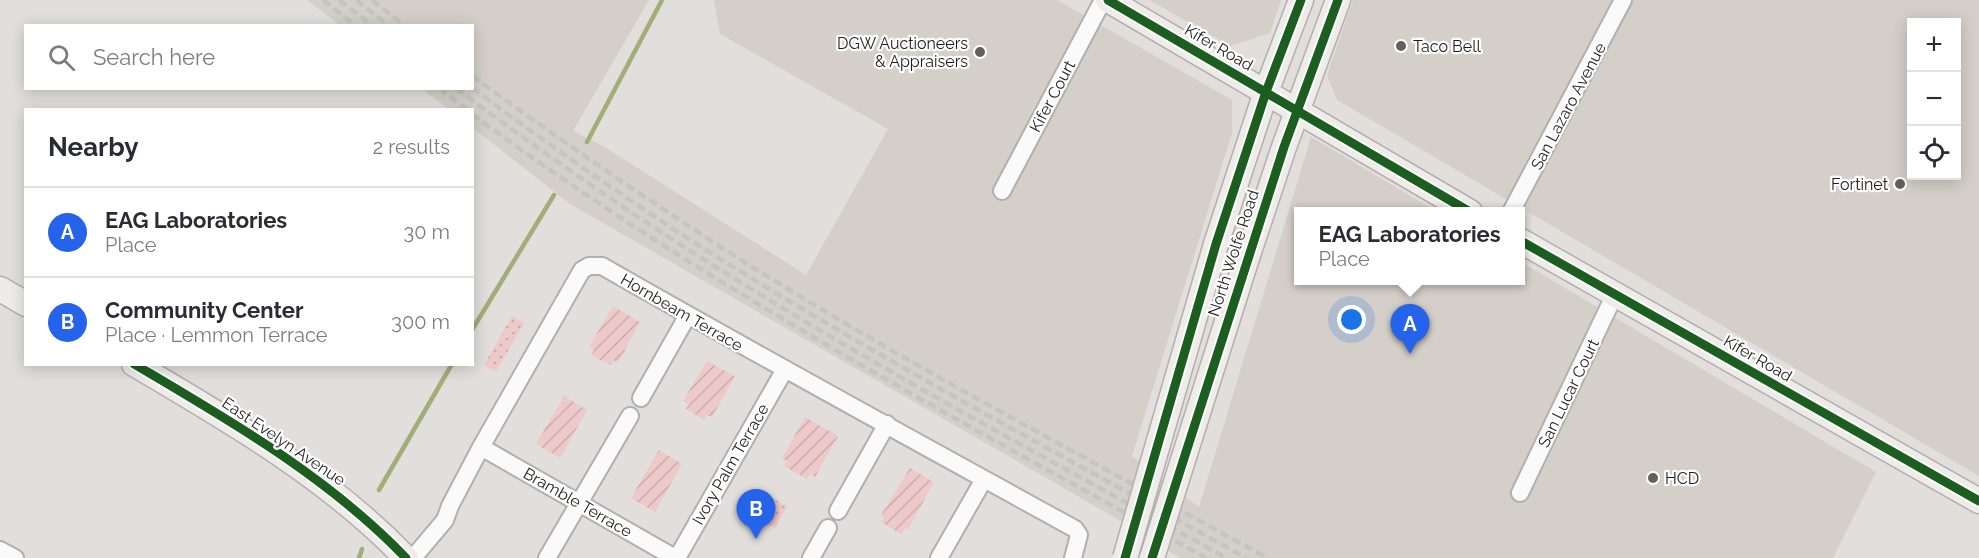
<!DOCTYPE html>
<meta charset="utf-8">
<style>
body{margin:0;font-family:Raleway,sans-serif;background:#f7f7f7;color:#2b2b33}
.controls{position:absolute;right:18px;top:18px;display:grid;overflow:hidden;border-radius:0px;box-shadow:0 3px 15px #0003}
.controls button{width:54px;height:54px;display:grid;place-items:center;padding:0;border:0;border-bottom:2px solid #e1e1e2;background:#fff;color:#2b2b33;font:30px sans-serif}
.you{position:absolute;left:1352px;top:320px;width:21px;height:21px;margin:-15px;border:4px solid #fff;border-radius:50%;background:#1a73e8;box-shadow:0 0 0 9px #1a73e833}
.badge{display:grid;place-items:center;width:39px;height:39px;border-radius:50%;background:#2563eb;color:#fff;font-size:20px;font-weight:700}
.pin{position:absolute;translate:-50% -50px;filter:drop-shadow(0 2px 3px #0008)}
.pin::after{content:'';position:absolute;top:32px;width:21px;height:18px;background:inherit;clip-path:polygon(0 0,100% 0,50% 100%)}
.popup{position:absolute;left:1294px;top:207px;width:231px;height:78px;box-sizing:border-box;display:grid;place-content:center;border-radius:0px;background:#fff;filter:drop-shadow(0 2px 4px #0005);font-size:20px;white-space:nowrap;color:#7c7c81}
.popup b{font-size:22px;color:#2b2b33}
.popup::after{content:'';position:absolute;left:50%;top:100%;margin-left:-12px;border:12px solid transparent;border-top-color:#fff}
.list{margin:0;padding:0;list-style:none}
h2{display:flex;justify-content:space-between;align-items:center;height:78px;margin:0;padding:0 24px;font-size:26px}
h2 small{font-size:20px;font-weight:400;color:#7c7c81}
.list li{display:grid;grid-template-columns:39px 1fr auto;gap:18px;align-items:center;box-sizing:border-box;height:90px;padding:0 24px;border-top:2px solid #e1e1e2}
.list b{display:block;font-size:22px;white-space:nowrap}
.list p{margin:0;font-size:20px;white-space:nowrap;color:#7c7c81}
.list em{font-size:20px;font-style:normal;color:#7c7c81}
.icon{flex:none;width:33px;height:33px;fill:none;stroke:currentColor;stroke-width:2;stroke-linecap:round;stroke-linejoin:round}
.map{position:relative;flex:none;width:1979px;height:558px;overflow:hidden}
.search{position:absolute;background:#fff;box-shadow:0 3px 15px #0003;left:24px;top:24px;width:450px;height:66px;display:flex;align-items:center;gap:15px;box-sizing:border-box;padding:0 21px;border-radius:0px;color:#7c7c81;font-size:22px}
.panel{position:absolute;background:#fff;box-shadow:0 3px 15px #0003;left:24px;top:108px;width:450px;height:258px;border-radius:0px}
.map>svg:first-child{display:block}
.built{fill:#d5cfc9;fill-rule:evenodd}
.park{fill:url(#park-dots)}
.garden{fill:url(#garden-furrows)}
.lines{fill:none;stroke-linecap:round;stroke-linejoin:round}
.stream{stroke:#a1ae78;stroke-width:4.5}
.street-casing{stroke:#b2afae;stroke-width:20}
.secondary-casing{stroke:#b2afae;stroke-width:27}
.street{stroke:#fafafa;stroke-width:16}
.secondary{stroke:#eeece9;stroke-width:24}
.rail{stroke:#c4c4c3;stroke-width:4.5;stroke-dasharray:9 4.5;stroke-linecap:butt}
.secondary-bridge-casing{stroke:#b2afae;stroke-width:27;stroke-linecap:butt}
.secondary-bridge{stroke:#eeece9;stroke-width:24}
.cycleway-casing{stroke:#fff;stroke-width:13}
.cycleway{stroke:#1b5e20;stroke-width:9}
.poi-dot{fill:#62605f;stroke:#fff;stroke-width:2}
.labels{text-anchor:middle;stroke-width:4.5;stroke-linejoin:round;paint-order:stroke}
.poi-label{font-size:16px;fill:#1d1c1b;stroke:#fff;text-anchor:end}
.street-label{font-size:16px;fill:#1d1c1b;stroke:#fff}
</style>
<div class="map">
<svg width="1979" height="558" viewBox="0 0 1979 558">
<defs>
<pattern id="park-dots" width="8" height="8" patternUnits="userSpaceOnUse" patternTransform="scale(1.5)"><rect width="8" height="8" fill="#edc9ca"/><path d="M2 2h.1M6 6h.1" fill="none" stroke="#cbacad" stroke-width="1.8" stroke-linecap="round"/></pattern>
<pattern id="garden-furrows" width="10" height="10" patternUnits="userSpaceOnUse" patternTransform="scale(1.5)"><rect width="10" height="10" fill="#edc9ca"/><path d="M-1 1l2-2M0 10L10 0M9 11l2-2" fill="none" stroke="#cbacad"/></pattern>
</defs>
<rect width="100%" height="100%" fill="#e1dedc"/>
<path class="built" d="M 307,0 L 649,0 L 573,131 L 603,146 L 806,275 L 888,129 L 720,34 L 714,0 L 1057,0 L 1232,100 L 1232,133 L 1132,456 L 1199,507 L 1311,137 L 1436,211 L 1299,212 L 1299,280 L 1521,280 L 1521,262 L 1876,472 L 1833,558 L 1180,558 L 1114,517 L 570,204 L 473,128 L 472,110 L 449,109 L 422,89 L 472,88 L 472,26 L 340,25 Z
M 1149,0 L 1281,0 L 1270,33 L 1231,46 Z
M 1353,0 L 1979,0 L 1979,476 L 1337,100 L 1327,75 ZM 1912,22 L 1956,22 L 1956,176 L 1912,176 Z"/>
<path class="park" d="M 512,316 L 524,323 L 496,372 L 484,365 Z
M 768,496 L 787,506 L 775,528 L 756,518 Z"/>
<path class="garden" d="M 613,306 L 640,322 L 618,363 L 613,360 L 610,365 L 591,355 L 594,350 L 589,347 Z
M 707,361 L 735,376 L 712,417 L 707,415 L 704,420 L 686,409 L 689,404 L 683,401 Z
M 564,396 L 587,410 L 560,458 L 536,444 Z
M 805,417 L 838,436 L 815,477 L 810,474 L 807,479 L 784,466 L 787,461 L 782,458 Z
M 659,450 L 682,464 L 655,512 L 631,498 Z
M 910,468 L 934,482 L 908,530 L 905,528 L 901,534 L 881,522 L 884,517 L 881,515 Z"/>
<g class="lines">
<path class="stream" d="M 587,142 L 662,0
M 472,330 L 554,195
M 379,490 L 452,364
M 359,558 L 362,549"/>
<defs>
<path id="street" d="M 1002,191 L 1103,0
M 1511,212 L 1623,0
M 641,398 L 688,315
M 481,447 L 675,558
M 1520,493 L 1615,294
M 838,511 L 887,424
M 0,550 L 15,558
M 413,558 L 445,520 L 450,506 L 481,447 L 582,270 L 589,266 L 602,266 C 759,356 917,442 1075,529 L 1079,535 L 1073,558
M 547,558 L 630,416
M 677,558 L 784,371
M 811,558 L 828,528
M 939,558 L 984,479"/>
<path id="secondary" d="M 1108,0 L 1470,212
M 1521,241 L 1979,501
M 1216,244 L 1266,92 L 1301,0
M 1248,255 L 1284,147 L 1338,0
M 0,289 L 26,304
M 134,364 C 232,422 327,476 406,558"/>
</defs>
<use href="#street" class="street-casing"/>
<use href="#secondary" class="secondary-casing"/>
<use href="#street" class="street"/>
<use href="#secondary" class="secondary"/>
<path class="rail" d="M 323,0 L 356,26
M 339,0 L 373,26
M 356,0 L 389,26
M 372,0 L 405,26
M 472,76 C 562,141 653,204 746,263 C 915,369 1093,461 1267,558
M 439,88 L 467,110
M 456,88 C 547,156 640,221 737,280 C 896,379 1062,466 1226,558
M 472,88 C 560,153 650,216 743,273 C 907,374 1078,464 1246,558
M 472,114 C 702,285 956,418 1206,558"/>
<defs>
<path id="secondary-bridge" d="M 1125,558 L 1216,244
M 1152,558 L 1248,255"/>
</defs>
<use href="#secondary-bridge" class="secondary-bridge-casing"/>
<use href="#secondary-bridge" class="secondary-bridge"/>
<defs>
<path id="cycleway" d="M 1108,0 L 1470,212
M 1521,241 L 1979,501
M 134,364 C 232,422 327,476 406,558
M 1125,558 L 1216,244 L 1266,92 L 1301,0
M 1152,558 L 1284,147 L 1338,0"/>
</defs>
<use href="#cycleway" class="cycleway-casing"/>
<use href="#cycleway" class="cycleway"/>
</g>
<g class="poi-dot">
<circle cx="1401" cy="46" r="6"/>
<circle cx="980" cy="52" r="6"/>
<circle cx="1900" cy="184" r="6"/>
<circle cx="1653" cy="478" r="6"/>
</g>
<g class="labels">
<g class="poi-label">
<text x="968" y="49">DGW Auctioneers<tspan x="968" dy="18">&amp; Appraisers</tspan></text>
<text x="1413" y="52" text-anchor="start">Taco Bell</text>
<text x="1888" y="190">Fortinet</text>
<text x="1665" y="484" text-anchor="start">HCD</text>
</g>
<g class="street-label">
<text transform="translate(1219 47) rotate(30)" y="6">Kifer Road</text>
<text transform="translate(1052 96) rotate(-62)" y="6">Kifer Court</text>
<text transform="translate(1568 106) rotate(-62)" y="6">San Lazaro Avenue</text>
<text transform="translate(1233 253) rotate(-72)" y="6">North Wolfe Road</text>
<text transform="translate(682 312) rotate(30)" y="6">Hornbeam Terrace</text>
<text transform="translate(1758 358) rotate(30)" y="6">Kifer Road</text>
<text transform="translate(1568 393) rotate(-64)" y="6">San Lucar Court</text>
<text transform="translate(284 441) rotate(34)" y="6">East Evelyn Avenue</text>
<text transform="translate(730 464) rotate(-60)" y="6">Ivory Palm Terrace</text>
<text transform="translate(578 502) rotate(30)" y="6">Bramble Terrace</text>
</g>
</g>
</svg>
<div class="controls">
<button>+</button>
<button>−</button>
<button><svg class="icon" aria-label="locate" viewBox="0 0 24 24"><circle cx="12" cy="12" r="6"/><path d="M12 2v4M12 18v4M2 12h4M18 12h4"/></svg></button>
</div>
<div class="you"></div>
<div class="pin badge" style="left:1410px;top:354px">A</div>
<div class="popup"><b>EAG Laboratories</b>Place</div>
<div class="pin badge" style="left:756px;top:539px">B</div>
<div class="search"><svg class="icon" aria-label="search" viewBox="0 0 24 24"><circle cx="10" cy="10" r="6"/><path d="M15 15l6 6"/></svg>Search here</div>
<section class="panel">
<h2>Nearby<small>2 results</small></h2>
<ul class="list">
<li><span class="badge">A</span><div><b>EAG Laboratories</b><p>Place</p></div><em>30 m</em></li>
<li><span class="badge">B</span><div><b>Community Center</b><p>Place · Lemmon Terrace</p></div><em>300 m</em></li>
</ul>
</section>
</div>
